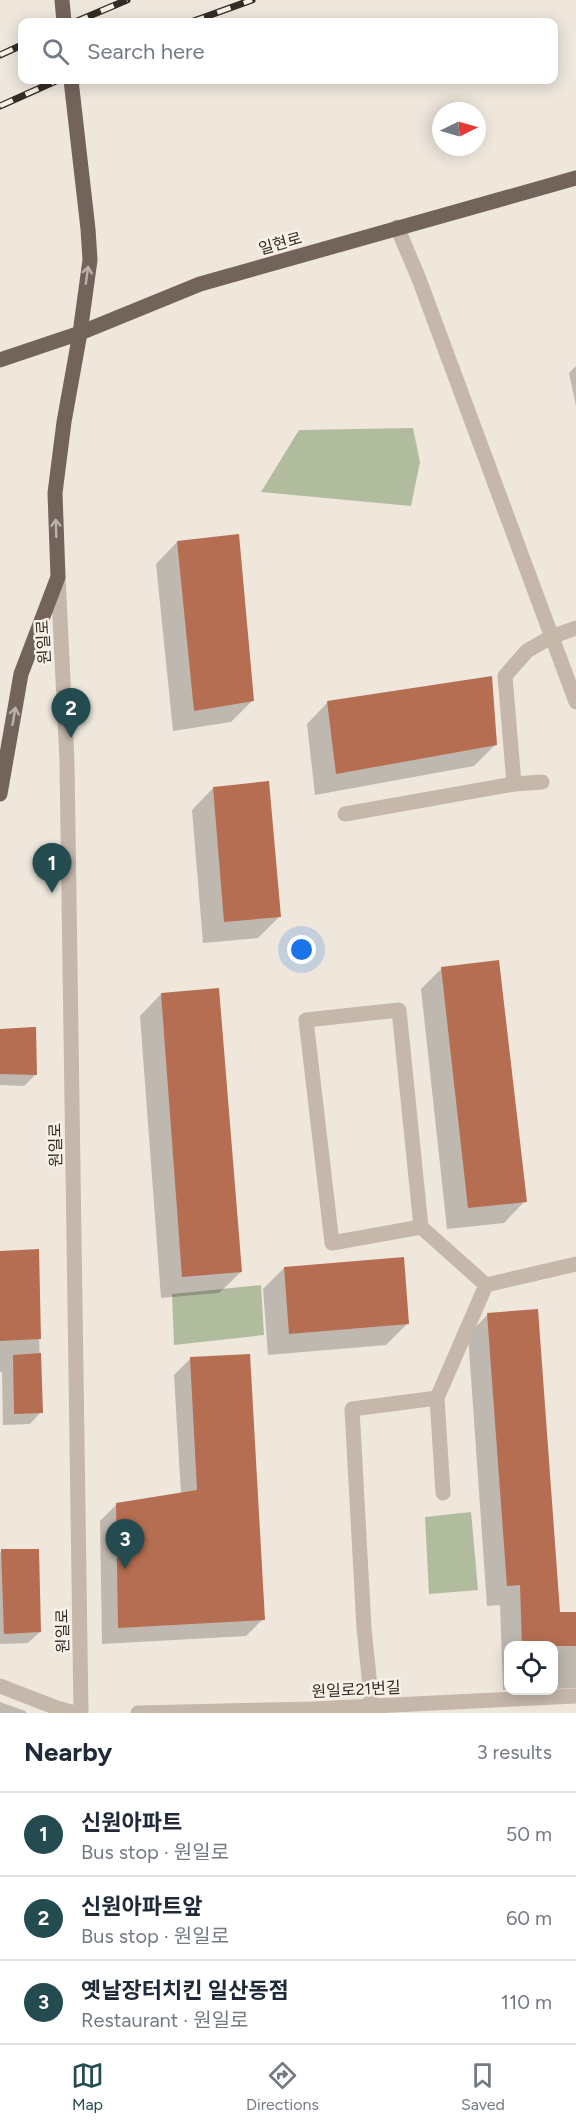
<!DOCTYPE html>
<meta charset="utf-8">
<style>
body{margin:0;font-family:Figtree,"Noto Sans KR",sans-serif;background:#f2f2f3;color:#1f2937}
.controls{position:absolute;right:18px;bottom:18px;display:grid;overflow:hidden;border-radius:12px;box-shadow:0 3px 15px #0003}
.controls button{width:54px;height:54px;display:grid;place-items:center;padding:0;border:0;border-bottom:2px solid #e0e1e3;background:#fff;color:#1f2937;font:30px sans-serif}
.compass{position:absolute;left:432px;top:102px;width:54px;height:54px;border-radius:50%;background:#fff;box-shadow:0 3px 15px #0003;rotate:85deg}
.you{position:absolute;left:302px;top:950px;width:21px;height:21px;margin:-15px;border:4px solid #fff;border-radius:50%;background:#1a73e8;box-shadow:0 0 0 9px #1a73e833}
.badge{display:grid;place-items:center;width:39px;height:39px;border-radius:50%;background:#234b50;color:#fff;font-size:20px;font-weight:700}
.pin{position:absolute;translate:-50% -50px;filter:drop-shadow(0 2px 3px #0008)}
.pin::after{content:'';position:absolute;top:32px;width:21px;height:18px;background:inherit;clip-path:polygon(0 0,100% 0,50% 100%)}
.list{margin:0;padding:0;list-style:none}
h2{display:flex;justify-content:space-between;align-items:center;height:78px;margin:0;padding:0 24px;font-size:26px}
h2 small{font-size:20px;font-weight:400;color:#747a83}
.list li{display:grid;grid-template-columns:39px 1fr auto;gap:18px;align-items:center;box-sizing:border-box;height:84px;padding:0 24px;border-top:2px solid #e0e1e3}
.list b{display:block;font-size:22px;white-space:nowrap}
.list p{margin:0;font-size:20px;white-space:nowrap;color:#747a83}
.list em{font-size:20px;font-style:normal;color:#747a83}
.icon{flex:none;width:33px;height:33px;fill:none;stroke:currentColor;stroke-width:2;stroke-linecap:round;stroke-linejoin:round}
.map{position:relative;flex:none;width:576px;height:1713px;overflow:hidden}
.search{position:absolute;background:#fff;box-shadow:0 3px 15px #0003;left:18px;right:18px;top:18px;height:66px;display:flex;align-items:center;gap:15px;box-sizing:border-box;padding:0 21px;border-radius:12px;color:#747a83;font-size:22px}
.sheet{height:330px;background:#fff}
nav{display:flex;justify-content:space-around;align-items:center;box-sizing:border-box;height:84px;border-top:2px solid #e0e1e3;background:#fff;font-size:16px;color:#747a83}
nav a{display:grid;justify-items:center;gap:3px}
nav .on{color:#234b50}
.map>svg:first-child{display:block}
.green{fill:#b1bc9e}
.shadow{fill:#0003}
.building{fill:#b66e52}
.lines{fill:none;stroke-linecap:round;stroke-linejoin:round}
.minor{stroke:#c5b7aa;stroke-width:15}
.major{stroke:#73645b;stroke-width:15}
.rail-casing{stroke:#332c28;stroke-width:7}
.rail{stroke:#f7f1e8;stroke-width:4.5;stroke-dasharray:14;stroke-linecap:butt}
.oneway{stroke:#bcb2a9}
.labels{text-anchor:middle;stroke-width:5;stroke-linejoin:round;paint-order:stroke}
.street-label{font-size:16px;fill:#332c28;stroke:#f7f1e8}
</style>
<div class="map">
<svg width="576" height="1713" viewBox="0 0 576 1713">
<rect width="100%" height="100%" fill="#efe7dc"/>
<path class="green" d="M 413,428 L 420,462 L 411,506 L 261,492 L 299,430 Z
M 261,1285 L 264,1335 L 174,1345 L 172,1294 Z
M 471,1512 L 478,1590 L 429,1594 L 425,1517 Z"/>
<path class="shadow" d="M 576,366 L 576,406 L 569,373 Z
M 177,542 L 252,701 L 231,722 L 173,731 L 156,564 Z
M 328,702 L 495,745 L 474,766 L 315,795 L 307,724 Z
M 213,788 L 280,916 L 258,938 L 203,943 L 192,810 Z
M 442,968 L 525,1201 L 504,1223 L 447,1229 L 421,989 Z
M 161,994 L 241,1272 L 219,1293 L 161,1298 L 140,1016 Z
M 0,1031 L 36,1074 L 24,1086 L 0,1085 Z
M 37,1251 L 41,1412 L 30,1424 L 3,1425 L 2,1372 L 0,1372 L 0,1253 Z
M 284,1268 L 407,1324 L 386,1345 L 268,1355 L 263,1289 Z
M 488,1314 L 558,1614 L 576,1613 L 576,1688 L 554,1689 L 554,1646 L 508,1646 L 508,1690 L 503,1690 L 500,1605 L 487,1606 L 468,1335 Z
M 191,1358 L 263,1619 L 246,1636 L 102,1644 L 100,1521 L 117,1504 L 181,1494 L 174,1375 Z
M 2,1551 L 40,1632 L 28,1643 L 0,1644 L 0,1553 Z
M 0,1702 L 25,1711 L 27,1713 L 0,1713 Z"/>
<path class="building" d="M 239,534 L 254,701 L 194,711 L 177,541 Z
M 492,676 L 497,745 L 336,774 L 327,701 Z
M 269,781 L 281,917 L 224,922 L 213,787 Z
M 499,960 L 527,1202 L 468,1208 L 441,967 Z
M 219,988 L 242,1272 L 182,1277 L 161,993 Z
M 33,1027 L 36,1027 L 37,1075 L 0,1074 L 0,1029 Z
M 39,1249 L 41,1339 L 0,1341 L 0,1251 Z
M 404,1257 L 409,1324 L 289,1334 L 284,1267 Z
M 538,1309 L 560,1612 L 576,1612 L 576,1646 L 522,1646 L 520,1585 L 507,1586 L 487,1313 Z
M 41,1353 L 43,1413 L 14,1414 L 13,1355 Z
M 250,1354 L 265,1620 L 118,1628 L 116,1503 L 197,1490 L 190,1357 Z
M 1,1549 L 39,1549 L 41,1632 L 4,1634 Z"/>
<g class="lines">
<path class="minor" d="M 397,227 L 419,279 L 576,702
M 58,577 L 67,762 L 81,1713
M 514,784 L 505,676 L 527,651 L 551,637 L 576,628
M 345,814 L 514,784 L 542,782
M 421,1227 L 332,1243 L 306,1020 L 399,1010 L 421,1227 L 486,1285 L 576,1264
M 443,1493 L 437,1398 L 486,1285
M 0,1686 L 57,1708 L 75,1713
M 372,1706 L 364,1628 L 352,1409 L 437,1398
M 138,1713 L 313,1709 L 576,1696"/>
<path class="major" d="M 62,0 L 64,22
M 0,360 L 80,333 L 200,284 L 576,178
M 0,794 L 21,674 L 58,577 L 55,493 L 64,422 L 80,333 L 90,260 L 88,229 L 71,80"/>
<defs>
<path id="rail" d="M 75,22 L 127,0
M 191,22 L 252,0
M 0,55 L 22,45
M 0,106 L 58,80"/>
</defs>
<use href="#rail" class="rail-casing"/>
<use href="#rail" class="rail"/>
</g>
<defs><path id="oneway-shaft" d="M-6 0H5M1.5-3L5.5 0L1.5 3" fill="none" stroke-width="1.6" stroke-linecap="round" stroke-linejoin="round" transform="scale(1.5)"/></defs>
<g class="oneway">
<use href="#oneway-shaft" transform="translate(87 275) rotate(-82)"/>
<use href="#oneway-shaft" transform="translate(56 528) rotate(-92)"/>
<use href="#oneway-shaft" transform="translate(14 716) rotate(-80)"/>
</g>
<g class="labels">
<g class="street-label">
<text transform="translate(280 243) rotate(-16)" y="6">일현로</text>
<text transform="translate(43 642) rotate(-93)" y="6">원일로</text>
<text transform="translate(55 1145) rotate(-91)" y="6">원일로</text>
<text transform="translate(62 1631) rotate(-91)" y="6">원일로</text>
<text transform="translate(356 1689) rotate(-3)" y="6">원일로21번길</text>
</g>
</g>
</svg>
<div class="controls">
<button><svg class="icon" aria-label="locate" viewBox="0 0 24 24"><circle cx="12" cy="12" r="6"/><path d="M12 2v4M12 18v4M2 12h4M18 12h4"/></svg></button>
</div>
<svg class="compass" viewBox="-18 -18 36 36"><path d="M0-13l5 13h-10z" fill="#e53935"/><path d="M0 13l5-13h-10z" fill="#747a83"/></svg>
<div class="you"></div>
<div class="pin badge" style="left:52px;top:893px">1</div>
<div class="pin badge" style="left:71px;top:738px">2</div>
<div class="pin badge" style="left:125px;top:1569px">3</div>
<div class="search"><svg class="icon" aria-label="search" viewBox="0 0 24 24"><circle cx="10" cy="10" r="6"/><path d="M15 15l6 6"/></svg>Search here</div>
</div>
<section class="sheet">
<h2>Nearby<small>3 results</small></h2>
<ul class="list">
<li><span class="badge">1</span><div><b>신원아파트</b><p>Bus stop · 원일로</p></div><em>50 m</em></li>
<li><span class="badge">2</span><div><b>신원아파트앞</b><p>Bus stop · 원일로</p></div><em>60 m</em></li>
<li><span class="badge">3</span><div><b>옛날장터치킨 일산동점</b><p>Restaurant · 원일로</p></div><em>110 m</em></li>
</ul>
</section>
<nav>
<a class="on"><svg class="icon" aria-label="map" viewBox="0 0 24 24"><path d="M3 6l6-2 6 2 6-2v14l-6 2-6-2-6 2zM9 4v14M15 6v14"/></svg>Map</a>
<a><svg class="icon" aria-label="directions" viewBox="0 0 24 24"><path d="M12 3l9 9-9 9-9-9zM9 14v-3h6M13 9l2 2-2 2"/></svg>Directions</a>
<a><svg class="icon" aria-label="saved" viewBox="0 0 24 24"><path d="M7 4h10v16l-5-4-5 4z"/></svg>Saved</a>
</nav>
